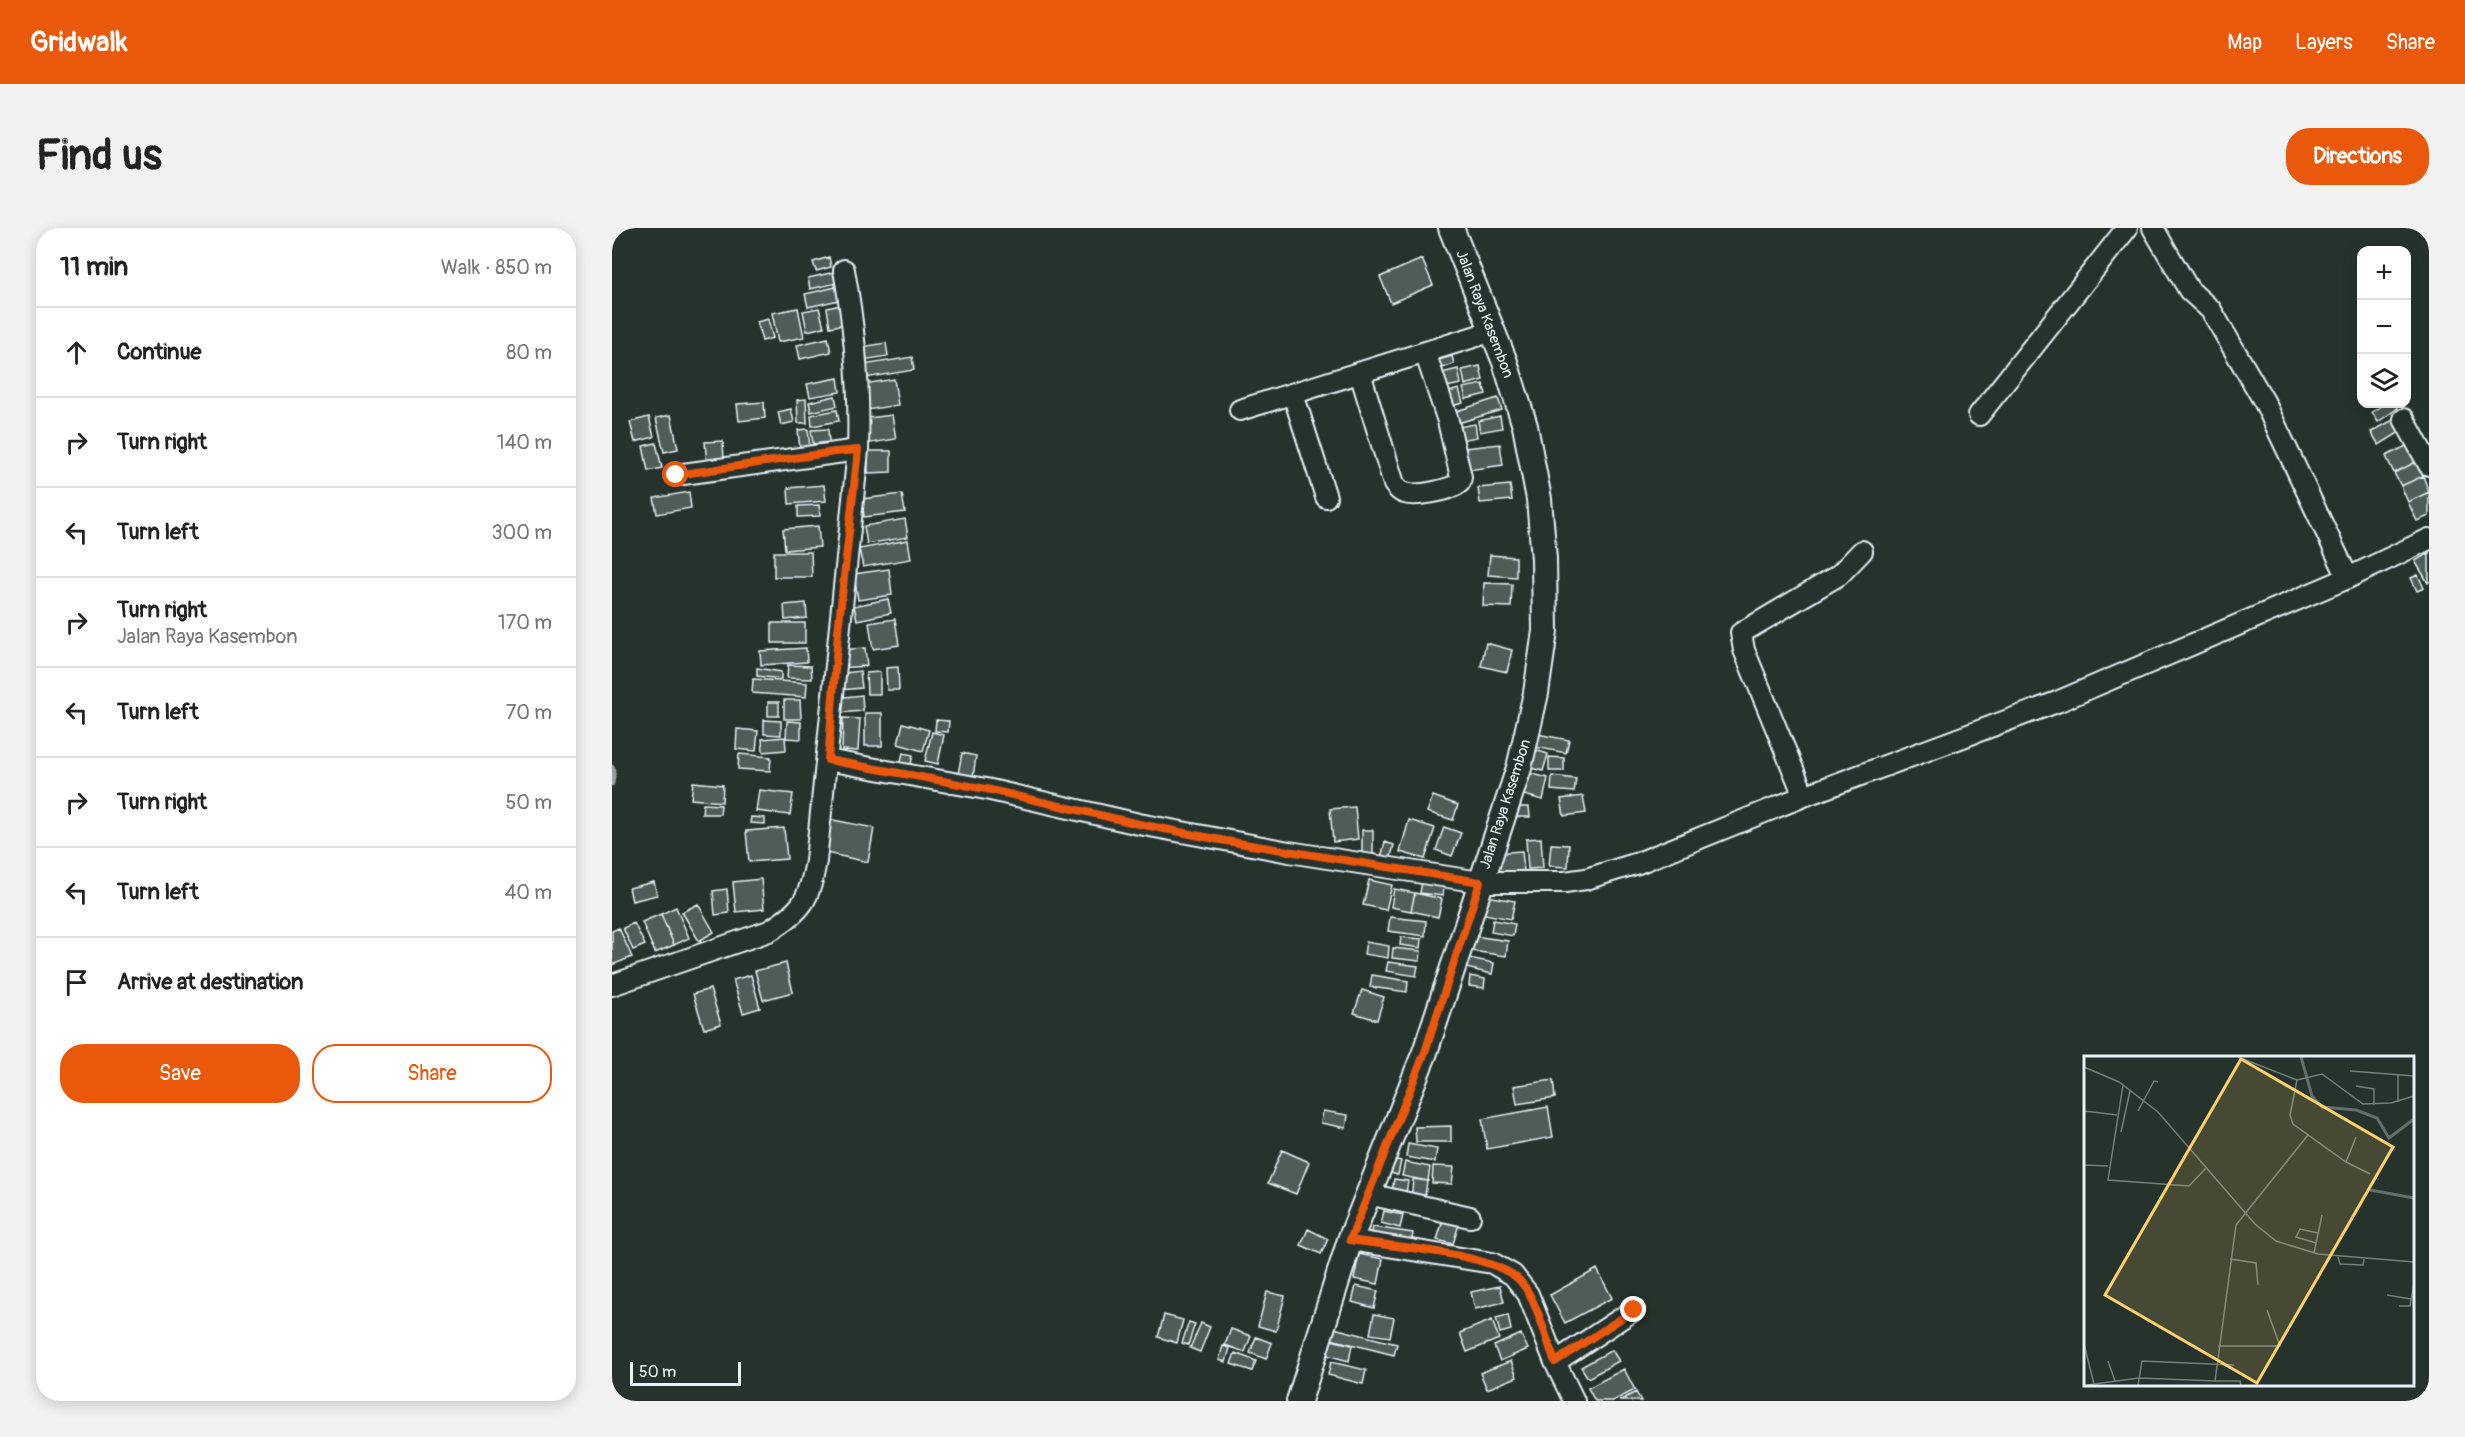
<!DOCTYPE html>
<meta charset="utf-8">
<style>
body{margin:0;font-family:Pangolin,sans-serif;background:#f2f2f2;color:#222}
.controls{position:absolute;right:18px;top:18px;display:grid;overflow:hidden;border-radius:12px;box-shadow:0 3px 15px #0003}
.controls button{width:54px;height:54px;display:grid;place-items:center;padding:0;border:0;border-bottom:2px solid #e0e0e0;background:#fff;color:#222;font:30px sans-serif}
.scale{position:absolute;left:18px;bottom:15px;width:111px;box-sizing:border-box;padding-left:6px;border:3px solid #e8f1f8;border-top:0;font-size:16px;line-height:21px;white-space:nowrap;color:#e8f1f8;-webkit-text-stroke:4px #26332d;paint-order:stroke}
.stop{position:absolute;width:18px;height:18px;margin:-14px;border:4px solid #ea580c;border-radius:50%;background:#fff}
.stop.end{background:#ea580c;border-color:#fff;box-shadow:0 2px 6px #0008}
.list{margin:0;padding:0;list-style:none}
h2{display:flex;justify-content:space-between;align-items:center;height:78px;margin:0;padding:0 24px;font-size:26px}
h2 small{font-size:20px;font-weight:400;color:#767676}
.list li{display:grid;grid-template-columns:39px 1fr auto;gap:18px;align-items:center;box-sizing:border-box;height:90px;padding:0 24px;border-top:2px solid #e0e0e0}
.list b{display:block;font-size:22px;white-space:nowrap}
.list p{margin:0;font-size:20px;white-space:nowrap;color:#767676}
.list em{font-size:20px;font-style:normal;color:#767676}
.actions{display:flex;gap:12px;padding:18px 24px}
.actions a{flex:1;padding:14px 0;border:2px solid #ea580c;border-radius:24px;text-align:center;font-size:21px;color:#ea580c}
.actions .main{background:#ea580c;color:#fff}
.icon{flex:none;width:33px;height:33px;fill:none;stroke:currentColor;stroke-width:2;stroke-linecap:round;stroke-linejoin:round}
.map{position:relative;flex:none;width:1817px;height:1173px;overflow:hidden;border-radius:24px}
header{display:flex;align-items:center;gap:36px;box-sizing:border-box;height:84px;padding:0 30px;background:#ea580c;color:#fff}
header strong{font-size:28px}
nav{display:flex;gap:33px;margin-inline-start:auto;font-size:21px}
.intro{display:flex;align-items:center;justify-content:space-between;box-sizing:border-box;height:144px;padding:0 36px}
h1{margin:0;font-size:42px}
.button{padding:15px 27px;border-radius:24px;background:#ea580c;color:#fff;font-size:21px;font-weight:700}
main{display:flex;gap:36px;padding:0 36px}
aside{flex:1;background:#fff;border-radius:24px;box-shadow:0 3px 15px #0003}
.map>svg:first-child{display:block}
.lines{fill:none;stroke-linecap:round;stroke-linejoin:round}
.stream{stroke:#98a3a5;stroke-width:4.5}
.building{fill:#505c59;stroke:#e8f1f8;stroke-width:1.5}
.minor-casing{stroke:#e8f1f8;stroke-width:24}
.major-casing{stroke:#e8f1f8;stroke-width:28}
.minor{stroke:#26332d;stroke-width:20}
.major{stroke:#26332d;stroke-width:24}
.route{stroke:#ea580c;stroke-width:8}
.labels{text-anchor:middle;stroke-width:4.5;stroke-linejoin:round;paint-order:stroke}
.street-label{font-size:15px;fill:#e8f1f8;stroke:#26332d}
.inset-river{fill:none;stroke:#636f6d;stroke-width:3}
.inset-road{fill:none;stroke:#747f7e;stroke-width:1.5}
.view{fill:#ffd166;fill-opacity:0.15;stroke:#ffd166;stroke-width:3}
.inset-edge{fill:none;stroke:#e8f1f8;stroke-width:3}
</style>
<header>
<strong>Gridwalk</strong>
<nav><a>Map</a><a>Layers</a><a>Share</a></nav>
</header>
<div class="intro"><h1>Find us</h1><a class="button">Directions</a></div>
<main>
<aside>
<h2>11 min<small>Walk · 850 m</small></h2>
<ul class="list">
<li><svg class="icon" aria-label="ahead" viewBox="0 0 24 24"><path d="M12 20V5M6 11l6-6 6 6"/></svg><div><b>Continue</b></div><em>80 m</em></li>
<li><svg class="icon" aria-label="right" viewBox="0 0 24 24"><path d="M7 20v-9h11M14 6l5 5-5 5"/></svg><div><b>Turn right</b></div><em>140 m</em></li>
<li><svg class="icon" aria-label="left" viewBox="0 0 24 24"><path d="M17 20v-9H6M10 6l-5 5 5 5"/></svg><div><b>Turn left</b></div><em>300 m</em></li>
<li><svg class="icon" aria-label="right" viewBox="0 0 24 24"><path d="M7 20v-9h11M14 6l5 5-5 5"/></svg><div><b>Turn right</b><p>Jalan Raya Kasembon</p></div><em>170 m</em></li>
<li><svg class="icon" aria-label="left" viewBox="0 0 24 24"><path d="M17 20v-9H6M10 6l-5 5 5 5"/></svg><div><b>Turn left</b></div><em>70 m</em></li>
<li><svg class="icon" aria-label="right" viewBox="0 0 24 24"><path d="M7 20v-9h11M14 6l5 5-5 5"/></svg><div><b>Turn right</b></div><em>50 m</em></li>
<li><svg class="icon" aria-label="left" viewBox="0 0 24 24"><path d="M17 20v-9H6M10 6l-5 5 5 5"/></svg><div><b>Turn left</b></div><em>40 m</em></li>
<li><svg class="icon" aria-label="arrive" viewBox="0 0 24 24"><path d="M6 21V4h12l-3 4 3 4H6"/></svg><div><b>Arrive at destination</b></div></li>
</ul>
<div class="actions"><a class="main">Save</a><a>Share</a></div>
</aside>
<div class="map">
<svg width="1817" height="1173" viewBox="0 0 1817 1173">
<rect width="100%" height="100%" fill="#26332d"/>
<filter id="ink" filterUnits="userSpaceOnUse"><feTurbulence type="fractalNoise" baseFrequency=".0167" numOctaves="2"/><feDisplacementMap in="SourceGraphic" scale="12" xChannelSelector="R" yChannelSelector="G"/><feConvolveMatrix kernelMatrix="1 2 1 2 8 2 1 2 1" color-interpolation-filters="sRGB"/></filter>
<g filter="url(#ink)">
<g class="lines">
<path class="stream" d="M 0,539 L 2,543 L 0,556"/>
</g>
<path class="building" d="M 217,29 L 219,39 L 204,43 L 201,34 Z
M 810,31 L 821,57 L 779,75 L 768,49 Z
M 227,43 L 230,54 L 198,61 L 196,50 Z
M 224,59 L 227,72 L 196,79 L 193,66 Z
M 229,77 L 233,96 L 218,99 L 215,80 Z
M 186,80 L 192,109 L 166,114 L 160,85 Z
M 207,80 L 212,99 L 195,103 L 191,83 Z
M 156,91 L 161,110 L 150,113 L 145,94 Z
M 216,110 L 219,124 L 188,131 L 185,117 Z
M 274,115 L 276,128 L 251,132 L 249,119 Z
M 840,128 L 842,136 L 828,141 L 826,132 Z
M 300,129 L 302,142 L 253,150 L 251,137 Z
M 868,138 L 871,152 L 853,157 L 850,142 Z
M 846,141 L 849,156 L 829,160 L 826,146 Z
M 226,150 L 228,164 L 198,169 L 195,156 Z
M 282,151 L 286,177 L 255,182 L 252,156 Z
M 871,156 L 874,166 L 854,171 L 851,160 Z
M 847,161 L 851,175 L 840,178 L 837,164 Z
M 223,168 L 225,178 L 199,184 L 197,174 Z
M 886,170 L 890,182 L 839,197 L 835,186 Z
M 194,171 L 195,195 L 186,195 L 185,172 Z
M 152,174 L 153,190 L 127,193 L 125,176 Z
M 1773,176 L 1783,176 L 1786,180 L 1766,194 L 1760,184 Z
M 179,181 L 182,194 L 169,197 L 166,184 Z
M 225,182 L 227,193 L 200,198 L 199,187 Z
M 59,187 L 66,221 L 52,224 L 44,190 Z
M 280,187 L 284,211 L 253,216 L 249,191 Z
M 888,188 L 890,200 L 868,204 L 866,193 Z
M 37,189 L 42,209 L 23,214 L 18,194 Z
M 1781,192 L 1788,204 L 1767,217 L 1759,204 Z
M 863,196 L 865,209 L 843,213 L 840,200 Z
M 196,201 L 198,220 L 188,221 L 186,202 Z
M 216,201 L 217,214 L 201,216 L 199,202 Z
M 111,213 L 112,234 L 95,236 L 93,214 Z
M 44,215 L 50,240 L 36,243 L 31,218 Z
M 888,216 L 891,237 L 856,242 L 853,220 Z
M 1796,217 L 1804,234 L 1782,245 L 1774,228 Z
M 256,223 L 279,223 L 279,244 L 256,245 Z
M 1804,234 L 1811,248 L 1789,258 L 1782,245 Z
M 1811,248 L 1817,264 L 1796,274 L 1789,258 Z
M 212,257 L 214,273 L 177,276 L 176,260 Z
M 898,257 L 900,272 L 868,275 L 866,260 Z
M 77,264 L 79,280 L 45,286 L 42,270 Z
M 1817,264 L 1817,288 L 1805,293 L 1796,274 Z
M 290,266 L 293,284 L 252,289 L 250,271 Z
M 207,277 L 208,288 L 186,289 L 186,278 Z
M 293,291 L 296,309 L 255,316 L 252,298 Z
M 206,298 L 208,319 L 173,322 L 171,301 Z
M 296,312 L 299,331 L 251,339 L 247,321 Z
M 162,324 L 199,324 L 200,349 L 162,349 Z
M 1817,325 L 1817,354 L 1816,355 L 1803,333 Z
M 878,327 L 904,329 L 904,349 L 876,347 Z
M 277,341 L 280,367 L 246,372 L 242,346 Z
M 1806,347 L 1812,360 L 1805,363 L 1799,350 Z
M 872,355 L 900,356 L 899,379 L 871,378 Z
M 276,371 L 279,385 L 245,392 L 242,378 Z
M 194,375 L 195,390 L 173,392 L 172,377 Z
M 283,391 L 287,417 L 261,421 L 257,395 Z
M 160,395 L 193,395 L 193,415 L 160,415 Z
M 874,415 L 900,422 L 895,444 L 869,438 Z
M 194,420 L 195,434 L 149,437 L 148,423 Z
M 253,420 L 255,438 L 227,440 L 225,422 Z
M 176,437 L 199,438 L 200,451 L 175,450 Z
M 286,439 L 287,462 L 275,462 L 274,440 Z
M 145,440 L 169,444 L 169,451 L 145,448 Z
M 248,443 L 250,460 L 228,462 L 226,446 Z
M 268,444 L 268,466 L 255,466 L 254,445 Z
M 141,451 L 195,455 L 194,469 L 140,465 Z
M 250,467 L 251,483 L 226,485 L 224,470 Z
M 172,472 L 188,472 L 189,491 L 172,491 Z
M 156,474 L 167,474 L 167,488 L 156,488 Z
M 253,485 L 270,485 L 270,518 L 253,518 Z
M 231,490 L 248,491 L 246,523 L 230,522 Z
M 152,492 L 169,493 L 169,507 L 152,506 Z
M 324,492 L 337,493 L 336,504 L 323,503 Z
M 175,493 L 189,494 L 189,511 L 174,510 Z
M 291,495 L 317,502 L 311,523 L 286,516 Z
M 125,501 L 146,503 L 144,523 L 124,521 Z
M 320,504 L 332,507 L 326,536 L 313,533 Z
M 925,506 L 957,512 L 954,525 L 923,519 Z
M 173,509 L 174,522 L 151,524 L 150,511 Z
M 923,522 L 936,526 L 931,543 L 918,540 Z
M 291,525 L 301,527 L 298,540 L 288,537 Z
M 350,525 L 364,528 L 361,549 L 346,546 Z
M 127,526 L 159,529 L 158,543 L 126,541 Z
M 937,529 L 952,530 L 952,543 L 937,543 Z
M 917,545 L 936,550 L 931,572 L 912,567 Z
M 940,548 L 964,551 L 962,564 L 939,562 Z
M 81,554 L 111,557 L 110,574 L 79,571 Z
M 147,562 L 181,566 L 178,587 L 144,583 Z
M 821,568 L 846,577 L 841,592 L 815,584 Z
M 971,568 L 974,585 L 952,588 L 949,571 Z
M 91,576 L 109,577 L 108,586 L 90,586 Z
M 743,579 L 746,611 L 721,614 L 718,581 Z
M 905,579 L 917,579 L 918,589 L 905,589 Z
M 139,589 L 153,590 L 153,596 L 138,595 Z
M 216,591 L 262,600 L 256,634 L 209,624 Z
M 797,592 L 823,600 L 813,631 L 788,624 Z
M 832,599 L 849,605 L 840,628 L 824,622 Z
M 172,600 L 175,631 L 137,634 L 134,603 Z
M 750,602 L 761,602 L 761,626 L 750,626 Z
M 929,610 L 931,640 L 916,641 L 914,611 Z
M 773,614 L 782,617 L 778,632 L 769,630 Z
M 939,616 L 957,617 L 956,639 L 937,638 Z
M 910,623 L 912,643 L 885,645 L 883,625 Z
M 149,651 L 152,681 L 124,684 L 121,654 Z
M 757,652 L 780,657 L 774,682 L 751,677 Z
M 810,653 L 832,657 L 831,668 L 808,665 Z
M 42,654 L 45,667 L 20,673 L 17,660 Z
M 115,661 L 117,685 L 103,687 L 101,663 Z
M 782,661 L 803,665 L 799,683 L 779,679 Z
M 803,665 L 830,671 L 826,689 L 799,683 Z
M 875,668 L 903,673 L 899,691 L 872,686 Z
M 86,676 L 102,704 L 87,713 L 70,684 Z
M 64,679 L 77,710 L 62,717 L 49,686 Z
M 49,686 L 62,717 L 43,725 L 30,694 Z
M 778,689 L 814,693 L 813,708 L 776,703 Z
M 881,692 L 903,696 L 901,708 L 879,704 Z
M 22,695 L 33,717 L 21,722 L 11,700 Z
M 7,700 L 20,729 L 0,737 L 0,703 Z
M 855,707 L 896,713 L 894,728 L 853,722 Z
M 789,709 L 810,711 L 809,720 L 788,717 Z
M 754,714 L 777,718 L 776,730 L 752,726 Z
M 781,720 L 809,723 L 808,733 L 780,730 Z
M 852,729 L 882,735 L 880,746 L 850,739 Z
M 776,734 L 806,738 L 804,748 L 774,743 Z
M 174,735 L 181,764 L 151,772 L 143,743 Z
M 139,747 L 148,780 L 131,785 L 121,752 Z
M 760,747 L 796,753 L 795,764 L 758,759 Z
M 858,748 L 873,751 L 872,760 L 857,758 Z
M 98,761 L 109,796 L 92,801 L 81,766 Z
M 750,762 L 772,769 L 765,792 L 742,785 Z
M 941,852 L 943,870 L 905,876 L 902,858 Z
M 936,879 L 941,909 L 875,921 L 870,891 Z
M 711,883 L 736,887 L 734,900 L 709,895 Z
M 839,898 L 839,914 L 804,914 L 803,899 Z
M 796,916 L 825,921 L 823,934 L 794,929 Z
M 670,922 L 697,934 L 684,966 L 656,955 Z
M 774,929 L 789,933 L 786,947 L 770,943 Z
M 793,934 L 818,939 L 816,953 L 790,948 Z
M 821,938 L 842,939 L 840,956 L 820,955 Z
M 782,951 L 796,953 L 793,972 L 779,970 Z
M 801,951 L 815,953 L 812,975 L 799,974 Z
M 772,983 L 791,987 L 788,1000 L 769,995 Z
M 831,992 L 847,996 L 841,1016 L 825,1012 Z
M 761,999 L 801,1005 L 799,1018 L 759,1011 Z
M 696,1001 L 716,1011 L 709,1026 L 689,1017 Z
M 747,1026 L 771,1031 L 766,1056 L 742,1051 Z
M 985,1041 L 1000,1070 L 953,1095 L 938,1067 Z
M 744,1058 L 766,1063 L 762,1080 L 740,1074 Z
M 888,1058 L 892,1074 L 863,1081 L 859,1064 Z
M 655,1064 L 673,1068 L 664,1103 L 646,1098 Z
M 762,1086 L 782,1090 L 778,1109 L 758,1106 Z
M 552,1087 L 571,1092 L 565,1115 L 546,1109 Z
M 896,1087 L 899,1102 L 888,1105 L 884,1090 Z
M 880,1092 L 887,1111 L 855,1124 L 848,1105 Z
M 577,1094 L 583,1096 L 576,1117 L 570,1115 Z
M 589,1095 L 598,1099 L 588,1124 L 578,1120 Z
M 714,1098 L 785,1116 L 782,1127 L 711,1109 Z
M 619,1101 L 639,1108 L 633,1124 L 613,1117 Z
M 909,1106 L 916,1121 L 888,1133 L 882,1118 Z
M 644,1109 L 660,1115 L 654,1131 L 638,1125 Z
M 719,1112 L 740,1117 L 737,1133 L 715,1127 Z
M 611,1118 L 618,1120 L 614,1134 L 607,1132 Z
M 1000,1122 L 1007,1133 L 976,1150 L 969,1139 Z
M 623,1125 L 644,1133 L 640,1143 L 619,1136 Z
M 899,1133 L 905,1149 L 875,1161 L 868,1145 Z
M 719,1134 L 754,1142 L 751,1156 L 716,1147 Z
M 1012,1141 L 1023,1162 L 1001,1173 L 983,1173 L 976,1160 Z
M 1024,1164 L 1029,1173 L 1007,1173 Z"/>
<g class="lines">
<defs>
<path id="minor" d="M 1541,0 L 1577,62 L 1599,82 L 1653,175 L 1736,350
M 232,42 C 243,102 248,161 246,222
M 748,145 L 782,256 C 785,260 788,264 793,265 C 804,269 841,262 848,254 L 849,249 L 836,193 L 813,124
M 681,166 L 714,269
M 628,182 L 881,103
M 1367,187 L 1515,0
M 1792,191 L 1817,237
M 215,532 L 374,561 L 527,596 L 677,624 L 868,654 L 953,654 L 974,651 L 1026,635 L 1192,568 L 1445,474 L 1736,350 L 1817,311
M 1192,568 L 1132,422 L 1129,405 L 1227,347 L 1250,323
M 0,757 L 157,703 C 191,682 197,672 204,633 L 246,222 L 64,247
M 756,966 L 858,989
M 738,1012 L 880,1035 L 901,1047 L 916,1066 L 943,1134 L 962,1173
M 943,1134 L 1022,1082"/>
<path id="major" d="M 687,1173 L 738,1012 L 813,824 L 907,540 L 924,465 L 933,403 L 932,331 L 927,271 L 913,198 L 893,134 L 839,0"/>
</defs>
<use href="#minor" class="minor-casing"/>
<use href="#major" class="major-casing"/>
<use href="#minor" class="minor"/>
<use href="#major" class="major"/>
</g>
</g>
<g class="lines" filter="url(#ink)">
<path class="route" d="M 64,247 L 223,224 L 246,222 L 226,404 L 216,532 L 374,561 L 527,596 L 614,613 L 868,654 L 813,824 L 738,1012 C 776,1018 885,1025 909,1054 C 925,1073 934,1110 943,1134 L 1022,1082"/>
</g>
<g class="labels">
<g class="street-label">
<text transform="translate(873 86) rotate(69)" y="5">Jalan Raya Kasembon</text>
<text transform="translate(893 576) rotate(-72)" y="5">Jalan Raya Kasembon</text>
</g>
</g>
<g transform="translate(1472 828)">
<rect width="330" height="330" fill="#26332d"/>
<path class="inset-river" d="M 217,1 L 228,40 L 238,51 L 272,54 L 293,62 L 305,82 L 330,63M 286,134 L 330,142"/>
<path class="inset-road" d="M 154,1 L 213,24 L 238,18 L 279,48 L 307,47 L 330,40M 0,11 L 35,26 L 74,56 L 171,168 L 192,185 L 234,198 L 330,206M 266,15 L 330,20M 213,24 L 206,59 L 209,68 L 262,106 L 272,81M 39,29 L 24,124 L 105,130 L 123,111M 272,30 L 290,33 L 290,49M 314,46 L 314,19M 0,55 L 33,59M 54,55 L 70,25 L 74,26M 37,76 L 46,35M 262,106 L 286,118M 0,109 L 24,110M 232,187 L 212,181 L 216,173 L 234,177M 230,197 L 238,159M 254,201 L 256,208 L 279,209 L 280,203M 146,203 L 172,207 L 174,229M 303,239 L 327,243M 315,250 L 326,250 L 330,228M 0,288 L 10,328M 134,290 L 196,290 L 183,254M 24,305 L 31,325M 131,325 L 156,325 L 157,329M 3,329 L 55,322 L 131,325 L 152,169 L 224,79M 54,329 L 58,305 L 150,309"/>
<path class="view" d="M 157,3 L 309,91 L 173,327 L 21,239 Z"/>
<rect width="330" height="330" class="inset-edge"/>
</g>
</svg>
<div class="controls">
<button>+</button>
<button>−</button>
<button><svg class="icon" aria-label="layers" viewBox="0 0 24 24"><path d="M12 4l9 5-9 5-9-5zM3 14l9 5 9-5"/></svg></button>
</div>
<div class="scale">50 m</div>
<div class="stop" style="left:64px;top:247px"></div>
<div class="stop end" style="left:1022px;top:1082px"></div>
</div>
</main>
